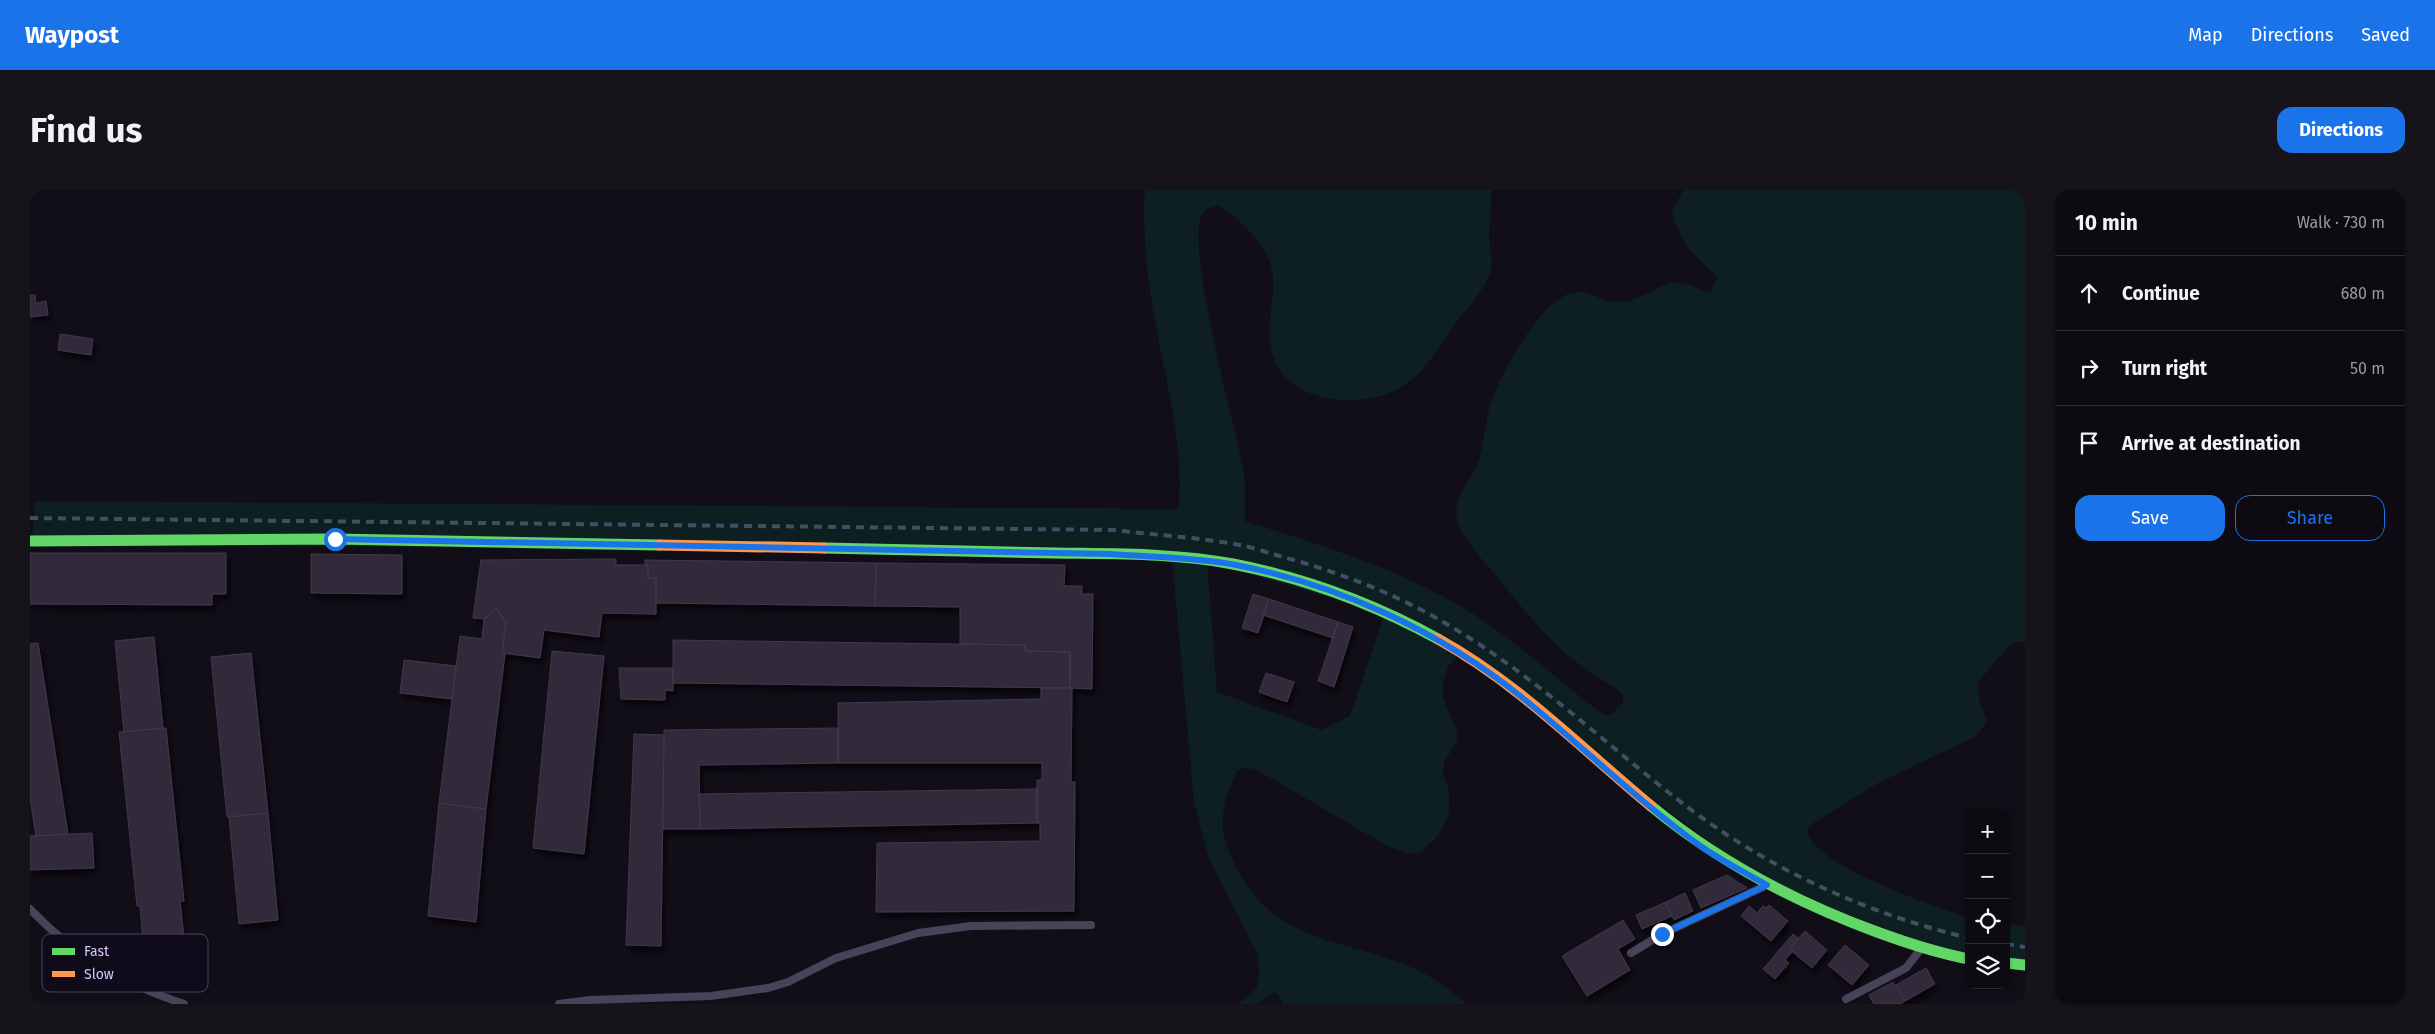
<!DOCTYPE html>
<meta charset="utf-8">
<style>
body{margin:0;font-family:"Fira Sans",sans-serif;background:#16131b;color:#f1f3f6}
.controls{position:absolute;right:15px;bottom:15px;display:grid;overflow:hidden;border-radius:10px;box-shadow:0 1px 4px #0004}
.controls button{width:45px;height:45px;display:grid;place-items:center;padding:0;border:0;border-bottom:1px solid #2d2b32;background:#0d0a12;color:#f1f3f6;font:25px sans-serif}
.stop{position:absolute;width:15px;height:15px;margin:-11px;border:4px solid #1a73e8;border-radius:50%;background:#fff}
.stop.end{background:#1a73e8;border-color:#fff;box-shadow:0 1px 5px #0008}
.list{margin:0;padding:0;list-style:none}
h2{display:flex;justify-content:space-between;align-items:center;height:65px;margin:0;padding:0 20px;font-size:21px}
h2 small{font-size:16px;font-weight:400;color:#9a9a9f}
.list li{display:grid;grid-template-columns:32px 1fr auto;gap:15px;align-items:center;box-sizing:border-box;height:75px;padding:0 20px;border-top:1px solid #2d2b32}
.list b{display:block;font-size:19px;white-space:nowrap}
.list em{font-size:16px;font-style:normal;color:#9a9a9f}
.actions{display:flex;gap:10px;padding:15px 20px}
.actions a{flex:1;padding:11px 0;border:1px solid #1a73e8;border-radius:15px;text-align:center;font-size:18px;color:#1a73e8}
.actions .main{background:#1a73e8;color:#fff}
.icon{flex:none;width:28px;height:28px;fill:none;stroke:currentColor;stroke-width:2;stroke-linecap:round;stroke-linejoin:round}
.map{position:relative;flex:none;width:1995px;height:814px;overflow:hidden;border-radius:15px}
header{display:flex;align-items:center;gap:30px;box-sizing:border-box;height:70px;padding:0 25px;background:#1a73e8;color:#fff}
header strong{font-size:24px}
nav{display:flex;gap:28px;margin-inline-start:auto;font-size:18px}
.intro{display:flex;align-items:center;justify-content:space-between;box-sizing:border-box;height:120px;padding:0 30px}
h1{margin:0;font-size:35px}
.button{padding:12px 22px;border-radius:15px;background:#1a73e8;color:#fff;font-size:18px;font-weight:700}
main{display:flex;gap:30px;padding:0 30px}
aside{flex:1;background:#0d0a12;border-radius:15px;box-shadow:0 1px 4px #0004}
.map>svg:first-child{display:block}
.green{fill:#0e1f22;fill-rule:evenodd}
.building{fill:#302b3b;stroke:#3f384c;filter:url(#shadow)}
.lines{fill:none;stroke-linecap:round;stroke-linejoin:round}
.lane{stroke:#474359;stroke-width:8}
.fast{stroke:#63d668;stroke-width:11}
.slow{stroke:#ff974d;stroke-width:11}
.rail{stroke:#414f62;stroke-width:4;stroke-dasharray:8 6;stroke-linecap:butt}
.route{stroke:#1a73e8;stroke-width:6}
.key{fill:#100b1b;stroke:#4b435f;stroke-width:1}
.key-label{font-size:14px;fill:#d4c6fe}
</style>
<header>
<strong>Waypost</strong>
<nav><a>Map</a><a>Directions</a><a>Saved</a></nav>
</header>
<div class="intro"><h1>Find us</h1><a class="button">Directions</a></div>
<main>
<div class="map">
<svg width="1995" height="814" viewBox="0 0 1995 814">
<defs>
<filter id="shadow"><feDropShadow dx="3" dy="5.5" stdDeviation="2.5" flood-color="#0009"/></filter>
</defs>
<rect width="100%" height="100%" fill="#110e18"/>
<path class="green" d="M 1115,0 L 1461,0 C 1462,16 1460,30 1459,45 C 1459,59 1465,73 1459,86 C 1452,102 1439,116 1428,130 C 1412,152 1397,181 1373,196 C 1339,219 1265,216 1246,173 C 1225,124 1266,92 1222,44 C 1211,33 1203,23 1188,16 C 1182,17 1175,18 1172,24 C 1155,55 1205,237 1214,281 C 1216,297 1215,315 1215,331 C 1291,355 1368,378 1437,420 C 1483,449 1524,486 1567,520 L 1575,525 L 1581,525 L 1593,512 L 1593,505 L 1587,499 C 1571,489 1555,479 1540,467 C 1512,443 1487,412 1464,383 C 1452,370 1438,354 1430,338 C 1418,311 1439,294 1448,272 C 1455,253 1454,232 1461,213 C 1471,182 1508,116 1538,104 C 1560,95 1565,111 1584,112 C 1611,113 1621,97 1644,93 C 1658,90 1668,102 1680,102 L 1688,88 L 1658,58 L 1645,34 L 1642,22 L 1653,0 L 1995,0 L 1995,451 L 1981,453 L 1950,490 C 1944,503 1953,519 1957,532 L 1946,546 L 1848,593 L 1779,636 C 1763,669 1914,720 1939,728 L 1939,769 L 1737,695 L 1429,463 L 1418,477 L 1413,493 L 1413,508 L 1428,543 L 1426,553 L 1414,572 L 1413,584 L 1419,600 L 1419,623 L 1408,646 L 1391,662 L 1378,663 L 1359,657 L 1227,580 L 1214,577 L 1207,581 C 1191,617 1186,637 1205,675 C 1245,755 1312,747 1383,778 C 1403,786 1420,801 1437,814 L 1253,814 L 1248,804 L 1245,802 L 1227,814 L 1208,814 L 1227,798 L 1229,783 L 1228,765 L 1178,666 L 1164,612 L 1142,369 L 2,351 L 5,311 L 1148,319 C 1155,257 1137,197 1126,137 C 1118,92 1112,46 1115,0 ZM 1177,372 L 1355,423 L 1320,526 L 1291,540 L 1187,502 Z
M 1976,733 L 1995,736 L 1995,775 L 1976,773 Z"/>
<path class="building" d="M 0,105 L 5,105 L 6,113 L 16,111 L 18,125 L 0,127 Z
M 30,144 L 63,149 L 61,165 L 28,160 Z
M 0,363 L 196,363 L 196,404 L 182,404 L 182,415 L 0,414 Z
M 281,364 L 372,365 L 372,404 L 281,403 Z
M 586,369 L 586,375 L 618,375 L 618,388 L 626,388 L 626,424 L 572,423 L 569,447 L 514,440 L 510,468 L 472,463 L 476,432 L 466,418 L 454,429 L 443,428 L 451,370 Z
M 615,370 L 846,373 L 845,416 L 626,413 L 626,388 L 618,388 L 618,375 L 615,375 Z
M 846,373 L 1035,375 L 1034,396 L 1052,396 L 1052,404 L 1063,404 L 1062,499 L 1040,498 L 1040,462 L 995,461 L 995,455 L 930,454 L 930,417 L 845,416 Z
M 1223,404 L 1239,409 L 1228,443 L 1212,438 Z
M 1239,409 L 1308,432 L 1303,448 L 1233,425 Z
M 466,418 L 476,432 L 472,463 L 475,464 L 456,619 L 409,613 L 430,446 L 452,449 L 454,429 Z
M 1308,432 L 1323,437 L 1304,497 L 1288,491 Z
M 124,447 L 133,538 L 94,542 L 85,451 Z
M 643,450 L 995,455 L 995,461 L 1040,462 L 1040,498 L 643,493 Z
M 8,453 L 38,644 L 6,646 L 0,608 L 0,454 Z
M 522,461 L 574,466 L 554,664 L 503,658 Z
M 221,463 L 238,623 L 197,627 L 181,467 Z
M 374,470 L 426,476 L 422,509 L 370,503 Z
M 589,478 L 643,478 L 643,501 L 635,500 L 635,510 L 591,509 Z
M 1236,483 L 1264,492 L 1257,512 L 1229,502 Z
M 1011,498 L 1042,498 L 1041,592 L 1045,592 L 1044,721 L 846,722 L 847,653 L 1010,651 L 1010,633 L 1007,633 L 1007,590 L 1012,590 L 1012,573 L 808,573 L 808,513 L 1011,509 Z
M 136,538 L 154,711 L 150,711 L 154,748 L 113,752 L 110,716 L 107,716 L 89,542 Z
M 808,538 L 808,573 L 669,575 L 670,639 L 633,639 L 634,540 Z
M 604,544 L 634,545 L 631,756 L 596,755 Z
M 1007,599 L 1007,633 L 670,639 L 669,604 Z
M 409,613 L 456,619 L 446,732 L 398,726 Z
M 238,623 L 248,730 L 209,734 L 199,627 Z
M 62,643 L 64,678 L 0,680 L 0,646 Z
M 1697,685 L 1717,698 L 1671,718 L 1663,700 Z
M 1655,703 L 1663,721 L 1644,730 L 1636,712 Z
M 1636,712 L 1642,726 L 1612,739 L 1606,725 Z
M 1739,715 L 1758,731 L 1741,751 L 1711,726 L 1719,716 L 1727,723 L 1733,716 L 1736,718 Z
M 1593,730 L 1605,749 L 1588,759 L 1600,780 L 1557,806 L 1532,766 Z
M 1775,741 L 1797,760 L 1782,778 L 1759,759 Z
M 1763,744 L 1768,748 L 1759,759 L 1763,761 L 1755,770 L 1759,773 L 1745,789 L 1733,779 Z
M 1815,755 L 1839,775 L 1822,795 L 1798,775 Z
M 1896,778 L 1905,794 L 1875,811 L 1866,795 Z
M 1863,792 L 1875,811 L 1870,814 L 1844,814 L 1839,805 Z"/>
<g class="lines">
<path class="lane" d="M 0,719 C 46,767 91,793 154,814
M 1601,763 L 1632,744 L 1733,697
M 1816,809 L 1876,778 L 1890,760
M 529,814 L 560,810 L 681,806 L 738,798 L 758,792 L 806,768 L 888,743 L 941,736 L 1061,735"/>
<path class="fast" d="M 0,351 L 305,349 L 629,355
M 794,358 C 871,360 948,361 1025,363 C 1084,364 1145,363 1203,374 C 1275,388 1344,414 1408,449
M 1621,616 C 1689,672 1765,712 1847,742 C 1877,753 1907,763 1939,769
M 1976,773 L 1995,775"/>
<path class="slow" d="M 629,355 L 794,358
M 1408,449 C 1488,493 1552,559 1621,616"/>
<path class="rail" d="M 0,328 L 1084,340 C 1124,345 1165,347 1204,354 C 1218,356 1233,361 1246,365 C 1309,382 1370,405 1425,439 C 1508,489 1579,557 1656,616 C 1739,679 1837,724 1939,748
M 1976,754 L 1995,757"/>
</g>
<g class="lines">
<path class="route" d="M 305,349 L 1080,364 C 1120,367 1162,367 1201,374 C 1308,394 1410,441 1494,509 C 1553,557 1607,610 1669,655 C 1690,670 1714,682 1737,695 L 1632,744"/>
</g>
<rect x="12" y="744" width="166" height="58" rx="8" class="key"/>
<rect x="22" y="758" width="23" height="7" fill="#63d668"/>
<rect x="22" y="781" width="23" height="6" fill="#ff974d"/>
<g class="key-label">
<text x="54" y="766">Fast</text>
<text x="54" y="789">Slow</text>
</g>
</svg>
<div class="controls">
<button>+</button>
<button>−</button>
<button><svg class="icon" aria-label="locate" viewBox="0 0 24 24"><circle cx="12" cy="12" r="6"/><path d="M12 2v4M12 18v4M2 12h4M18 12h4"/></svg></button>
<button><svg class="icon" aria-label="layers" viewBox="0 0 24 24"><path d="M12 4l9 5-9 5-9-5zM3 14l9 5 9-5"/></svg></button>
</div>
<div class="stop" style="left:305px;top:349px"></div>
<div class="stop end" style="left:1632px;top:744px"></div>
</div>
<aside>
<h2>10 min<small>Walk · 730 m</small></h2>
<ul class="list">
<li><svg class="icon" aria-label="ahead" viewBox="0 0 24 24"><path d="M12 20V5M6 11l6-6 6 6"/></svg><div><b>Continue</b></div><em>680 m</em></li>
<li><svg class="icon" aria-label="right" viewBox="0 0 24 24"><path d="M7 20v-9h11M14 6l5 5-5 5"/></svg><div><b>Turn right</b></div><em>50 m</em></li>
<li><svg class="icon" aria-label="arrive" viewBox="0 0 24 24"><path d="M6 21V4h12l-3 4 3 4H6"/></svg><div><b>Arrive at destination</b></div></li>
</ul>
<div class="actions"><a class="main">Save</a><a>Share</a></div>
</aside>
</main>
